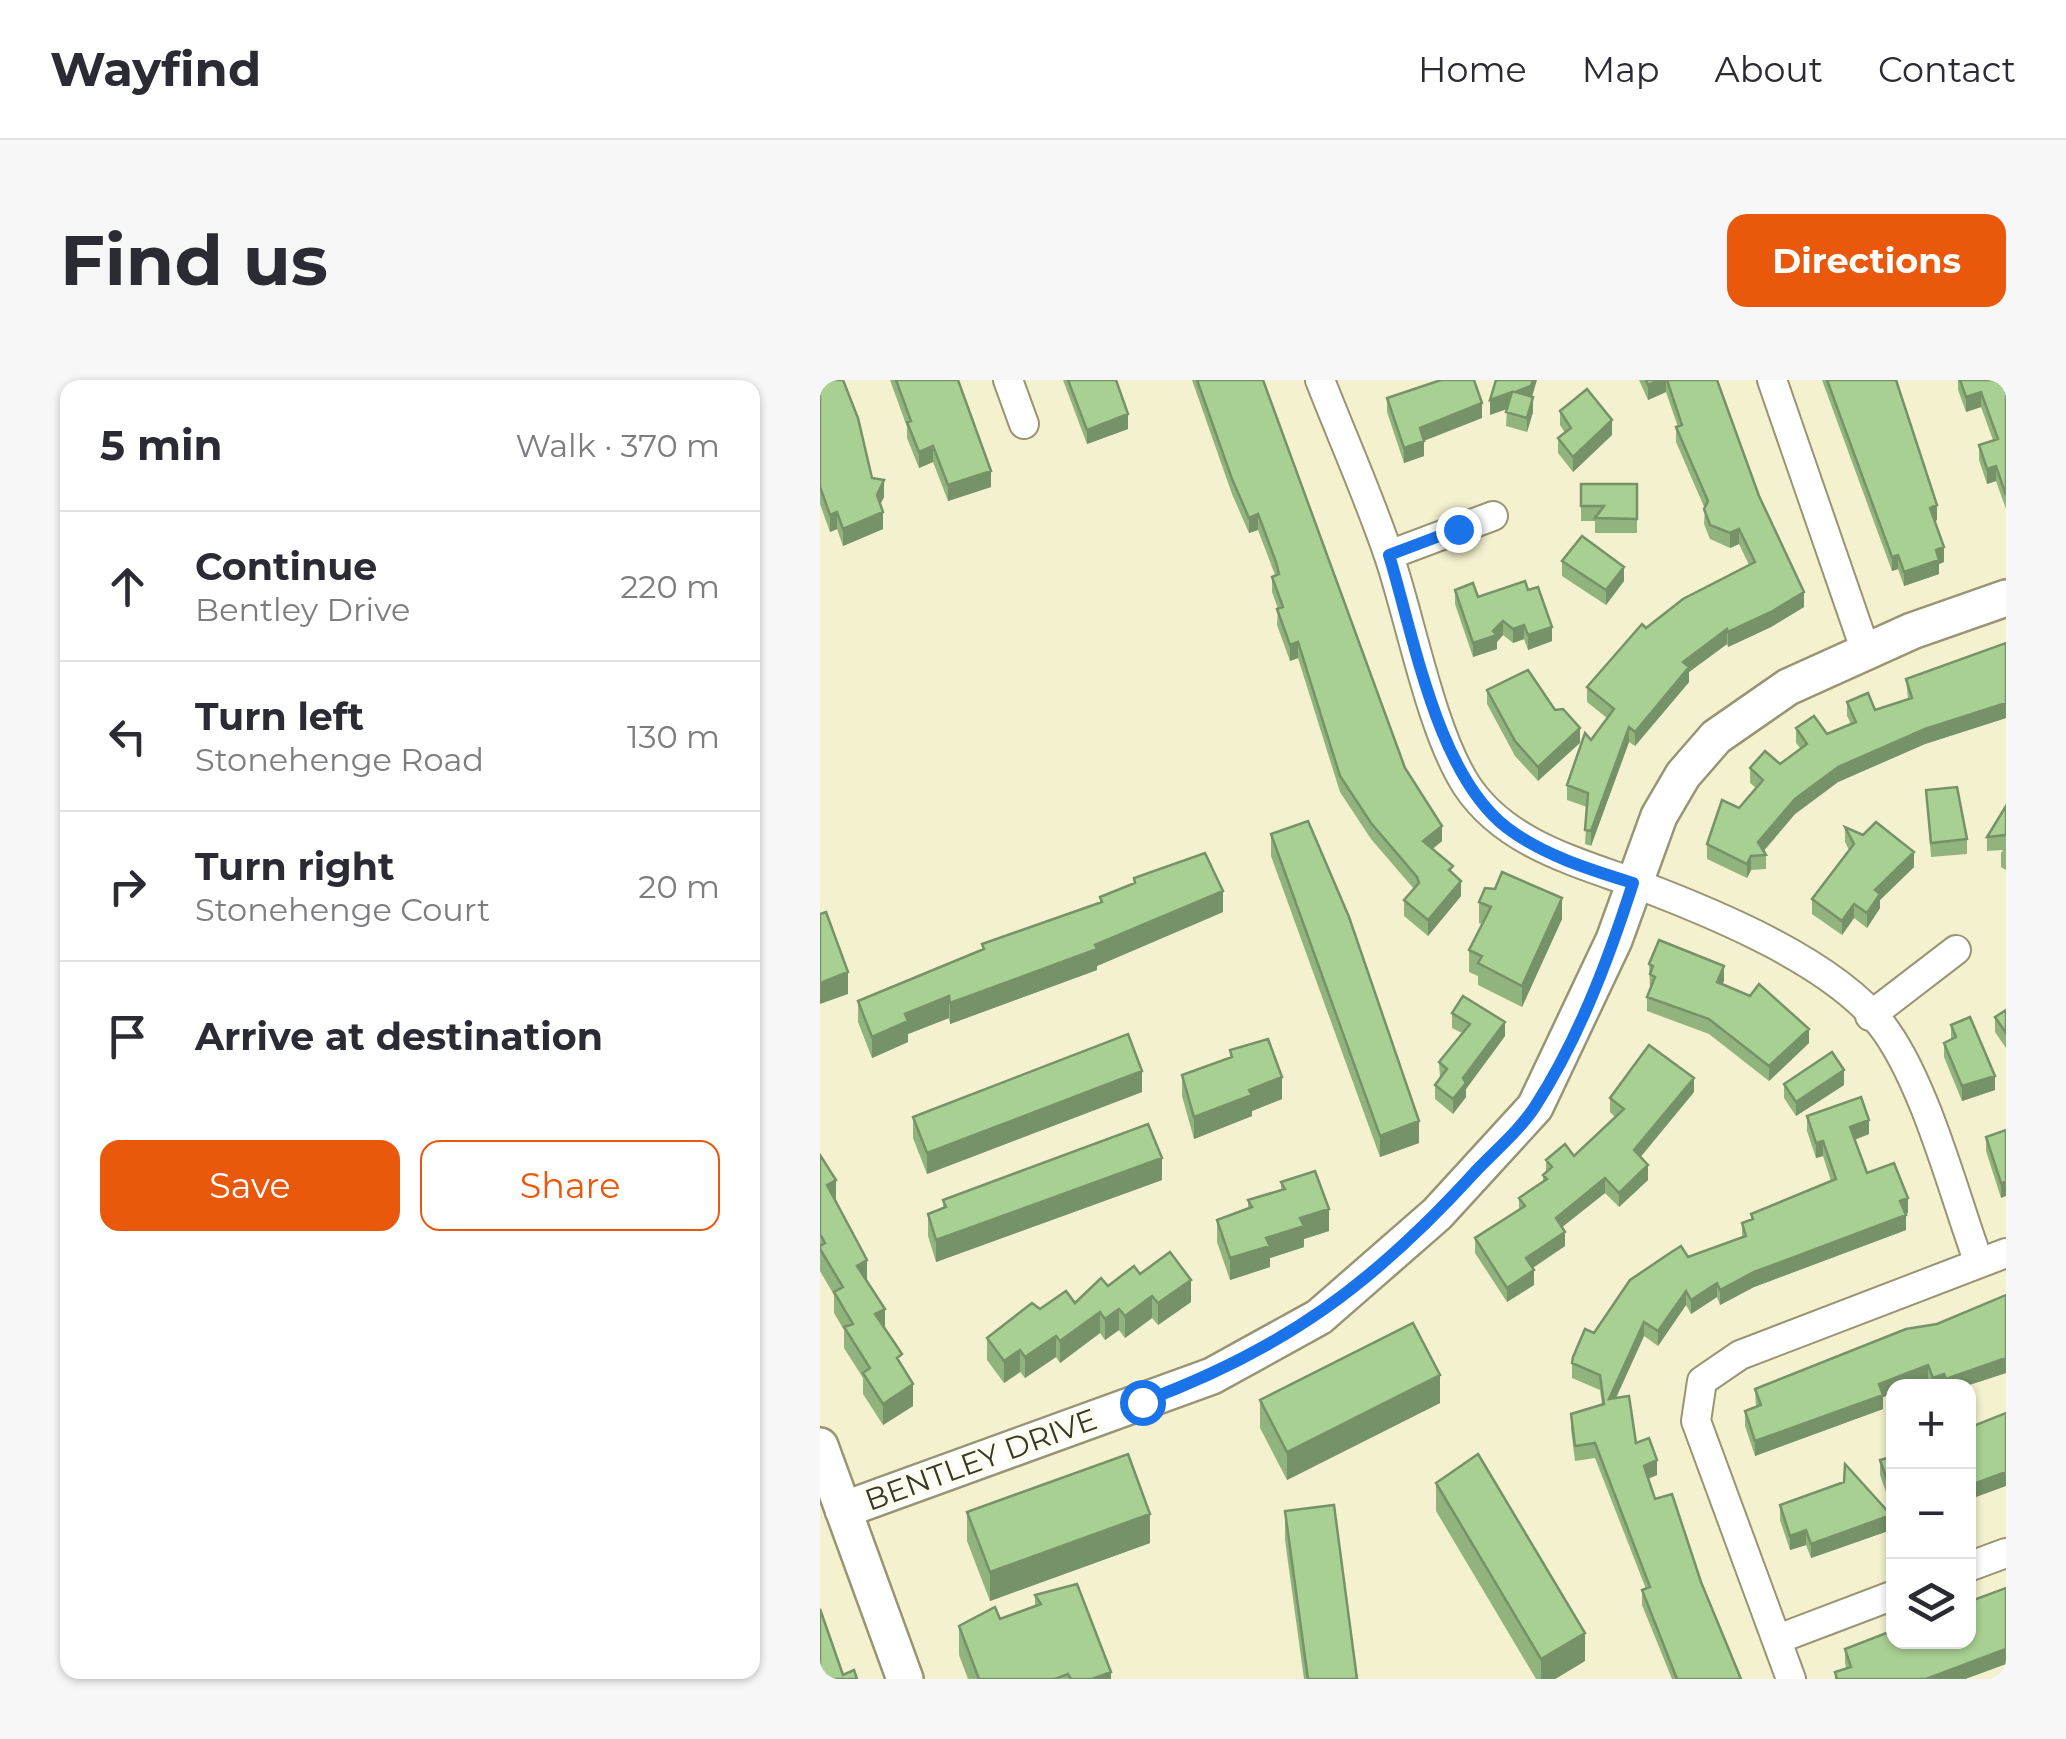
<!DOCTYPE html>
<meta charset="utf-8">
<style>
body{margin:0;font-family:Montserrat,sans-serif;background:#f7f7f7;color:#2b2b33}
.controls{position:absolute;right:30px;bottom:30px;display:grid;overflow:hidden;border-radius:20px;box-shadow:0 2px 8px #0004}
.controls button{width:90px;height:90px;display:grid;place-items:center;padding:0;border:0;border-bottom:2px solid #e1e1e2;background:#fff;color:#2b2b33;font:50px sans-serif}
.stop{position:absolute;width:30px;height:30px;margin:-22px;border:8px solid #1a73e8;border-radius:50%;background:#fff}
.stop.end{background:#1a73e8;border-color:#fff;box-shadow:0 2px 10px #0008}
.list{margin:0;padding:0;list-style:none}
h2{display:flex;justify-content:space-between;align-items:center;height:130px;margin:0;padding:0 40px;font-size:42px}
h2 small{font-size:32px;font-weight:400;color:#7c7c81}
.list li{display:grid;grid-template-columns:65px 1fr auto;gap:30px;align-items:center;box-sizing:border-box;height:150px;padding:0 40px;border-top:2px solid #e1e1e2}
.list b{display:block;font-size:38px;white-space:nowrap}
.list p{margin:0;font-size:32px;white-space:nowrap;color:#7c7c81}
.list em{font-size:32px;font-style:normal;color:#7c7c81}
.actions{display:flex;gap:20px;padding:30px 40px}
.actions a{flex:1;padding:22px 0;border:2px solid #ea580c;border-radius:20px;text-align:center;font-size:35px;color:#ea580c}
.actions .main{background:#ea580c;color:#fff}
.icon{flex:none;width:55px;height:55px;fill:none;stroke:currentColor;stroke-width:2;stroke-linecap:round;stroke-linejoin:round}
.map{position:relative;flex:none;width:1186px;height:1299px;overflow:hidden;border-radius:20px}
header{display:flex;align-items:center;gap:60px;box-sizing:border-box;height:140px;padding:0 50px;background:#fff;border-bottom:2px solid #e1e1e2}
header strong{font-size:48px}
nav{display:flex;gap:55px;margin-inline-start:auto;font-size:35px}
.intro{display:flex;align-items:center;justify-content:space-between;box-sizing:border-box;height:240px;padding:0 60px}
h1{margin:0;font-size:70px}
.button{padding:25px 45px;border-radius:20px;background:#ea580c;color:#fff;font-size:35px;font-weight:700}
main{display:flex;gap:60px;padding:0 60px}
aside{flex:1;background:#fff;border-radius:20px;box-shadow:0 2px 8px #0004}
.map>svg:first-child{display:block}
.lines{fill:none;stroke-linecap:round;stroke-linejoin:round}
.minor-casing{stroke:#989575;stroke-width:32}
.tertiary-casing{stroke:#989575;stroke-width:40}
.minor{stroke:#fff;stroke-width:28}
.tertiary{stroke:#fff;stroke-width:35}
.wall{fill:#91b37e}
.shaded-wall{fill:#769267}
.building{fill:#a9d093;stroke:#769267;stroke-width:2.5}
.route{stroke:#1a73e8;stroke-width:12}
.labels{text-anchor:middle;stroke-width:8;stroke-linejoin:round;paint-order:stroke}
.street-label{font-size:30px;fill:#39372a;stroke:#fefdef}
</style>
<header>
<strong>Wayfind</strong>
<nav><a>Home</a><a>Map</a><a>About</a><a>Contact</a></nav>
</header>
<div class="intro"><h1>Find us</h1><a class="button">Directions</a></div>
<main>
<aside>
<h2>5 min<small>Walk · 370 m</small></h2>
<ul class="list">
<li><svg class="icon" aria-label="ahead" viewBox="0 0 24 24"><path d="M12 20V5M6 11l6-6 6 6"/></svg><div><b>Continue</b><p>Bentley Drive</p></div><em>220 m</em></li>
<li><svg class="icon" aria-label="left" viewBox="0 0 24 24"><path d="M17 20v-9H6M10 6l-5 5 5 5"/></svg><div><b>Turn left</b><p>Stonehenge Road</p></div><em>130 m</em></li>
<li><svg class="icon" aria-label="right" viewBox="0 0 24 24"><path d="M7 20v-9h11M14 6l5 5-5 5"/></svg><div><b>Turn right</b><p>Stonehenge Court</p></div><em>20 m</em></li>
<li><svg class="icon" aria-label="arrive" viewBox="0 0 24 24"><path d="M6 21V4h12l-3 4 3 4H6"/></svg><div><b>Arrive at destination</b></div></li>
</ul>
<div class="actions"><a class="main">Save</a><a>Share</a></div>
</aside>
<div class="map">
<svg width="1186" height="1299" viewBox="0 0 1186 1299">
<rect width="100%" height="100%" fill="#f4f1ce"/>
<g class="lines">
<defs>
<path id="minor" d="M 188,0 L 204,44
M 500,0 C 523,59 549,117 569,176 C 591,241 611,351 647,406 C 685,463 754,481 814,503 C 891,532 1018,583 1066,651 C 1107,709 1134,815 1159,883
M 952,0 L 1046,272
M 569,175 L 673,136
M 1050,636 L 1136,570
M 1148,1187 L 1186,1173
M 958,1259 L 1074,1215
M 971,1299 L 876,1041 L 882,1001 L 920,975 L 1186,873"/>
<path id="tertiary" d="M 0,1066 L 85,1299
M 23,1130 L 392,996 L 499,937 L 617,834 L 715,727 L 794,560 L 839,436 L 863,395 L 896,357 L 968,307 L 1092,251 L 1186,218"/>
</defs>
<use href="#minor" class="minor-casing"/>
<use href="#tertiary" class="tertiary-casing"/>
<use href="#minor" class="minor"/>
<use href="#tertiary" class="tertiary"/>
</g>
<path class="wall" d="M 0,0 L 52,98 L 64,117 L 60,124 L 63,149 L 23,166 L 17,149 L 10,152 L 0,124 Z
M 70,0 L 138,0 L 171,107 L 128,121 L 113,82 L 99,88 L 87,58 L 87,47 Z
M 243,0 L 296,0 L 308,49 L 267,64 Z
M 372,0 L 443,0 L 585,388 L 622,461 L 613,469 L 633,494 L 641,516 L 608,556 L 584,536 L 584,520 L 594,509 L 551,459 L 520,412 L 478,278 L 470,281 L 457,245 L 458,229 L 452,212 L 452,197 L 455,195 L 438,150 L 429,153 L 412,114 Z
M 819,0 L 897,0 L 939,116 L 984,227 L 951,247 L 908,267 L 907,264 L 869,292 L 869,302 L 815,366 L 809,362 L 771,466 L 765,464 L 767,427 L 747,420 L 747,405 L 771,360 L 787,338 L 767,322 L 767,307 L 826,248 L 929,185 L 919,164 L 910,168 L 890,159 L 884,144 L 885,129 L 856,62 L 856,47 L 858,47 L 846,12 L 828,20 Z
M 1002,0 L 1076,0 L 1117,140 L 1115,141 L 1124,182 L 1119,184 L 1119,194 L 1084,206 L 1078,189 L 1072,191 Z
M 1138,0 L 1186,0 L 1186,129 L 1176,101 L 1167,104 L 1159,80 L 1159,65 L 1173,60 L 1161,27 L 1146,32 L 1138,10 Z
M 712,17 L 713,32 L 707,52 L 686,46 L 687,29 L 670,35 Z
M 567,18 L 662,38 L 604,61 L 604,76 L 584,83 L 567,32 Z
M 740,31 L 792,55 L 753,92 L 738,73 L 738,58 L 745,53 L 740,45 Z
M 761,104 L 817,104 L 817,153 L 775,153 L 775,141 L 761,141 Z
M 742,181 L 804,201 L 786,225 L 742,196 Z
M 635,210 L 658,217 L 732,261 L 708,270 L 704,259 L 693,263 L 683,255 L 677,262 L 677,269 L 653,277 L 635,224 Z
M 1186,263 L 1186,338 L 1105,364 L 1018,402 L 975,434 L 944,471 L 946,475 L 946,489 L 931,490 L 927,498 L 887,479 L 887,464 L 936,408 L 930,403 L 930,388 L 960,384 L 981,369 L 976,363 L 976,348 L 1007,354 L 1031,344 L 1027,336 L 1027,322 L 1055,330 L 1088,319 L 1086,299 Z
M 667,310 L 735,330 L 718,401 L 695,376 L 667,324 Z
M 1106,410 L 1147,459 L 1147,474 L 1111,477 Z
M 1186,426 L 1186,490 L 1181,487 L 1181,473 L 1183,470 L 1167,471 L 1167,457 Z
M 1025,447 L 1094,487 L 1060,520 L 1060,528 L 1047,548 L 1034,538 L 1022,555 L 992,534 L 992,519 L 1029,470 L 1025,462 Z
M 451,454 L 599,763 L 560,777 L 451,476 Z
M 314,498 L 403,532 L 277,586 L 277,590 L 130,644 L 129,638 L 88,654 L 88,662 L 52,678 L 38,642 L 38,621 L 162,570 L 162,564 L 280,522 L 280,517 L 314,504 Z
M 659,522 L 742,539 L 702,627 L 658,605 L 658,596 L 649,592 L 649,570 L 662,544 L 659,543 Z
M 829,584 L 904,601 L 902,604 L 989,663 L 949,701 L 889,654 L 827,631 L 827,617 L 830,609 Z
M 1186,630 L 1186,668 L 1175,652 L 1175,637 Z
M 632,633 L 685,656 L 646,709 L 646,717 L 633,734 L 615,719 L 615,705 L 620,698 L 619,682 L 642,653 L 632,648 Z
M 1131,645 L 1175,710 L 1142,721 L 1124,677 L 1124,663 L 1131,659 Z
M 410,670 L 462,719 L 432,731 L 432,736 L 374,759 L 362,716 L 362,695 L 410,678 Z
M 964,704 L 1024,705 L 976,736 L 964,718 Z
M 322,712 L 107,794 L 93,758 L 93,737 Z
M 874,712 L 820,777 L 828,800 L 799,827 L 785,813 L 742,847 L 745,866 L 713,888 L 714,905 L 687,922 L 655,873 L 655,858 L 699,830 L 699,818 L 723,802 L 723,795 L 726,793 L 726,780 L 754,776 L 795,737 L 790,732 L 790,718 Z
M 987,736 L 1049,754 L 1035,760 L 1047,793 L 1088,833 L 1085,834 L 1086,850 L 934,907 L 900,925 L 897,917 L 871,934 L 866,925 L 838,966 L 824,956 L 796,1018 L 816,1063 L 837,1095 L 828,1099 L 835,1119 L 881,1202 L 921,1299 L 852,1299 L 822,1225 L 822,1210 L 826,1209 L 775,1078 L 755,1081 L 751,1049 L 751,1034 L 782,1025 L 780,1010 L 752,998 L 752,983 L 774,953 L 868,877 L 922,858 L 922,843 L 931,839 L 931,834 L 1011,801 L 1003,776 L 996,778 L 987,751 Z
M 1186,750 L 1181,818 L 1166,771 L 1166,757 Z
M 0,775 L 16,820 L 65,949 L 82,987 L 93,1026 L 63,1045 L 43,1014 L 43,998 L 24,968 L 24,950 L 14,933 L 14,915 L 0,891 Z
M 342,800 L 116,882 L 108,856 L 108,834 L 123,828 L 123,820 Z
M 461,802 L 509,851 L 484,859 L 484,867 L 450,878 L 450,887 L 410,900 L 397,862 L 397,840 L 428,829 L 428,820 L 461,811 Z
M 320,894 L 371,922 L 338,945 L 332,938 L 305,958 L 299,950 L 285,960 L 280,953 L 240,983 L 236,977 L 205,998 L 200,992 L 184,1003 L 167,980 L 167,958 L 220,929 L 255,923 L 288,906 Z
M 1086,949 L 1186,993 L 1146,1006 L 1111,1006 L 1108,999 L 1063,1017 L 1063,1029 L 935,1076 L 925,1046 L 925,1031 L 936,1027 L 935,1009 Z
M 440,1020 L 620,1023 L 467,1100 L 440,1048 Z
M 1074,1076 L 1074,1135 L 1060,1095 L 1060,1080 Z
M 616,1103 L 765,1281 L 735,1299 L 716,1299 L 616,1131 Z
M 960,1125 L 1071,1150 L 991,1178 L 986,1165 L 970,1170 L 960,1140 Z
M 465,1131 L 537,1299 L 484,1299 L 465,1160 Z
M 147,1132 L 330,1163 L 170,1221 L 147,1161 Z
M 215,1215 L 291,1299 L 148,1299 L 139,1275 L 139,1246 L 180,1239 L 215,1226 Z
M 1025,1269 L 1186,1284 L 1145,1299 L 1015,1299 L 1015,1292 L 1026,1288 L 1025,1283 Z"/>
<path class="shaded-wall" d="M 713,0 L 717,0 L 711,20 L 695,12 Z
M 840,0 L 846,0 L 846,12 L 828,20 L 828,5 Z
M 692,12 L 692,27 L 670,35 L 670,20 Z
M 1161,12 L 1161,27 L 1146,32 L 1146,17 Z
M 713,17 L 713,32 L 707,52 L 707,38 Z
M 662,23 L 662,38 L 600,62 L 600,48 Z
M 308,34 L 308,49 L 267,64 L 267,50 Z
M 792,40 L 792,55 L 753,92 L 753,77 Z
M 604,61 L 604,76 L 584,83 L 584,68 Z
M 113,66 L 113,82 L 99,88 L 99,72 Z
M 1176,86 L 1176,101 L 1167,104 L 1167,89 Z
M 171,91 L 171,107 L 128,121 L 128,105 Z
M 64,100 L 64,117 L 57,131 L 57,115 Z
M 1117,125 L 1117,140 L 1110,142 L 1110,128 Z
M 17,132 L 17,149 L 10,152 L 10,135 Z
M 63,132 L 63,149 L 23,166 L 23,149 Z
M 438,134 L 438,150 L 429,153 L 429,138 Z
M 919,149 L 919,164 L 910,168 L 910,153 Z
M 1124,167 L 1124,182 L 1119,184 L 1119,194 L 1084,206 L 1084,192 L 1116,170 Z
M 1078,175 L 1078,189 L 1072,191 L 1072,177 Z
M 804,187 L 804,201 L 786,225 L 786,210 Z
M 984,212 L 984,227 L 951,247 L 908,267 L 908,252 Z
M 683,241 L 683,255 L 677,262 L 677,269 L 653,277 L 653,263 L 673,251 Z
M 704,245 L 704,259 L 693,263 L 693,249 Z
M 732,247 L 732,261 L 708,270 L 708,255 Z
M 907,249 L 907,264 L 869,292 L 869,302 L 815,366 L 815,352 L 863,282 Z
M 478,262 L 478,278 L 470,281 L 470,265 Z
M 1186,323 L 1186,338 L 1105,364 L 1018,402 L 975,434 L 938,477 L 938,462 L 975,419 L 1018,387 L 1105,349 Z
M 809,347 L 809,362 L 771,466 L 771,451 Z
M 760,348 L 760,363 L 718,401 L 718,387 Z
M 622,446 L 622,461 L 603,476 L 603,461 Z
M 1094,472 L 1094,487 L 1060,520 L 1060,528 L 1047,548 L 1047,533 L 1055,510 Z
M 931,476 L 931,490 L 927,498 L 927,484 Z
M 641,501 L 641,516 L 608,556 L 608,540 Z
M 403,511 L 403,532 L 277,586 L 277,590 L 130,644 L 130,623 L 275,565 Z
M 742,518 L 742,539 L 702,627 L 702,606 Z
M 1034,524 L 1034,538 L 1022,555 L 1022,541 Z
M 904,586 L 904,601 L 897,616 L 897,602 Z
M 28,592 L 28,614 L 0,624 L 0,603 Z
M 129,616 L 129,638 L 88,654 L 88,662 L 52,678 L 52,657 L 85,634 Z
M 685,642 L 685,656 L 646,709 L 646,717 L 633,734 L 633,719 L 643,698 Z
M 989,649 L 989,663 L 949,701 L 949,686 Z
M 1024,690 L 1024,705 L 976,736 L 976,722 Z
M 322,691 L 322,712 L 107,794 L 107,773 Z
M 1175,696 L 1175,710 L 1142,721 L 1142,706 Z
M 462,697 L 462,719 L 432,731 L 432,736 L 374,759 L 374,737 L 429,710 Z
M 874,698 L 874,712 L 814,785 L 814,770 Z
M 1049,740 L 1049,754 L 1030,761 L 1030,747 Z
M 599,741 L 599,763 L 560,777 L 560,756 Z
M 1003,761 L 1003,776 L 996,778 L 996,763 Z
M 342,778 L 342,800 L 116,882 L 116,860 Z
M 828,785 L 828,800 L 799,827 L 799,813 Z
M 785,798 L 785,813 L 736,852 L 736,838 Z
M 16,800 L 16,822 L 7,805 Z
M 1186,802 L 1186,816 L 1181,818 L 1181,803 Z
M 1088,818 L 1088,833 L 1080,836 L 1080,821 Z
M 509,829 L 509,851 L 484,859 L 484,867 L 450,878 L 450,887 L 410,900 L 410,878 L 480,838 Z
M 1086,835 L 1086,850 L 934,907 L 900,925 L 900,910 L 934,892 Z
M 745,852 L 745,866 L 706,892 L 706,878 Z
M 47,880 L 47,901 L 37,886 Z
M 714,890 L 714,905 L 687,922 L 687,908 Z
M 371,900 L 371,922 L 338,945 L 338,923 Z
M 897,903 L 897,917 L 871,934 L 871,920 Z
M 866,911 L 866,925 L 838,966 L 838,951 Z
M 332,916 L 332,938 L 305,958 L 305,936 Z
M 65,929 L 65,951 L 55,934 Z
M 299,929 L 299,950 L 285,960 L 285,939 Z
M 280,932 L 280,953 L 240,983 L 240,961 Z
M 824,942 L 824,956 L 789,1033 L 789,1019 Z
M 236,956 L 236,977 L 205,998 L 205,977 Z
M 200,970 L 200,992 L 184,1003 L 184,981 Z
M 1186,978 L 1186,993 L 1146,1006 L 1126,1006 L 1126,999 Z
M 1108,985 L 1108,999 L 1090,1006 L 1074,1006 L 1074,1013 L 1063,1017 L 1063,1029 L 935,1076 L 935,1061 L 1059,1004 Z
M 1124,994 L 1124,1006 L 1113,1006 L 1113,998 Z
M 620,995 L 620,1023 L 467,1100 L 467,1072 Z
M 93,1004 L 93,1026 L 63,1045 L 63,1024 Z
M 837,1080 L 837,1095 L 824,1100 L 824,1086 Z
M 1186,1092 L 1186,1106 L 1148,1120 L 1148,1106 Z
M 330,1134 L 330,1163 L 170,1221 L 170,1192 Z
M 1071,1135 L 1071,1150 L 991,1178 L 991,1164 Z
M 986,1150 L 986,1165 L 970,1170 L 970,1156 Z
M 765,1253 L 765,1281 L 735,1299 L 721,1299 L 721,1279 Z
M 1186,1269 L 1186,1284 L 1145,1299 L 1106,1299 Z
M 291,1292 L 291,1299 L 272,1299 Z"/>
<path class="building" d="M 0,0 L 23,0 L 38,38 L 52,98 L 64,100 L 57,115 L 63,132 L 23,149 L 17,132 L 10,135 L 0,107 Z
M 76,0 L 138,0 L 171,91 L 128,105 L 113,66 L 99,72 L 87,42 L 91,41 Z
M 248,0 L 296,0 L 308,34 L 267,50 Z
M 377,0 L 443,0 L 585,388 L 622,446 L 603,461 L 633,486 L 629,490 L 641,501 L 608,540 L 584,520 L 599,503 L 597,497 L 551,443 L 520,396 L 478,262 L 470,265 L 457,229 L 463,227 L 452,197 L 459,194 L 456,182 L 438,134 L 429,138 L 412,99 Z
M 621,0 L 654,0 L 662,23 L 600,48 L 604,61 L 584,68 L 567,18 Z
M 676,0 L 713,0 L 711,6 L 695,12 L 713,17 L 707,38 L 686,32 L 692,12 L 670,20 Z
M 826,0 L 840,0 L 828,5 Z
M 847,0 L 897,0 L 939,116 L 984,212 L 951,232 L 908,252 L 907,249 L 863,282 L 869,287 L 815,352 L 809,347 L 771,451 L 765,450 L 768,413 L 747,405 L 765,353 L 771,360 L 794,329 L 767,307 L 822,244 L 826,248 L 863,219 L 935,182 L 919,149 L 910,153 L 890,145 L 884,129 L 888,121 L 856,47 L 862,45 Z
M 1007,0 L 1076,0 L 1117,125 L 1110,128 L 1124,167 L 1116,170 L 1119,180 L 1084,192 L 1078,175 L 1072,177 Z
M 1140,0 L 1186,0 L 1186,115 L 1176,86 L 1167,89 L 1159,65 L 1178,59 L 1161,12 L 1146,17 Z
M 767,9 L 792,40 L 753,77 L 738,58 L 751,48 L 740,31 Z
M 761,104 L 817,104 L 817,139 L 775,138 L 784,126 L 761,126 Z
M 762,156 L 804,187 L 786,210 L 742,181 Z
M 705,201 L 708,210 L 718,207 L 732,247 L 708,255 L 704,245 L 693,249 L 683,241 L 673,251 L 677,255 L 653,263 L 635,210 L 653,203 L 658,217 Z
M 1186,263 L 1186,323 L 1105,349 L 1018,387 L 975,419 L 938,462 L 946,475 L 931,476 L 927,484 L 887,464 L 902,420 L 919,428 L 943,400 L 930,388 L 945,371 L 960,384 L 987,364 L 976,348 L 994,336 L 1007,354 L 1036,342 L 1027,322 L 1048,313 L 1055,330 L 1092,318 L 1086,299 Z
M 708,290 L 735,330 L 743,329 L 760,348 L 718,387 L 695,361 L 667,310 Z
M 1137,407 L 1147,459 L 1111,463 L 1106,410 Z
M 1186,426 L 1186,455 L 1167,457 Z
M 488,441 L 529,537 L 599,741 L 560,756 L 451,454 Z
M 1056,442 L 1094,472 L 1055,510 L 1060,514 L 1047,533 L 1034,524 L 1022,541 L 992,519 L 1034,464 L 1025,447 L 1043,455 Z
M 385,473 L 403,511 L 275,565 L 277,569 L 130,623 L 129,616 L 85,634 L 88,641 L 52,657 L 38,621 L 164,569 L 162,564 L 282,522 L 280,517 L 315,503 L 314,498 Z
M 682,492 L 742,518 L 702,606 L 658,583 L 662,576 L 649,570 L 671,527 L 659,522 L 665,508 L 675,509 Z
M 6,532 L 28,592 L 0,603 L 0,534 Z
M 839,560 L 904,586 L 897,602 L 930,616 L 939,604 L 989,649 L 949,686 L 889,639 L 827,617 L 835,597 L 830,594 L 833,586 L 829,584 Z
M 643,616 L 685,642 L 643,698 L 646,703 L 633,719 L 615,705 L 627,689 L 619,682 L 650,644 L 632,633 Z
M 1186,630 L 1186,653 L 1175,637 Z
M 1150,637 L 1175,696 L 1142,706 L 1124,663 L 1136,657 L 1131,645 Z
M 308,654 L 322,691 L 107,773 L 93,737 Z
M 448,659 L 462,697 L 429,710 L 432,715 L 374,737 L 362,695 L 412,677 L 410,670 Z
M 829,665 L 874,698 L 814,770 L 828,785 L 799,813 L 785,798 L 736,838 L 745,852 L 706,878 L 714,890 L 687,908 L 655,858 L 705,826 L 699,818 L 727,799 L 723,795 L 732,787 L 726,780 L 745,764 L 754,776 L 804,729 L 790,718 Z
M 1012,672 L 1024,690 L 976,722 L 964,704 Z
M 1041,717 L 1049,740 L 1030,747 L 1047,793 L 1074,783 L 1088,818 L 1080,821 L 1086,835 L 934,892 L 900,910 L 897,903 L 871,920 L 866,911 L 838,951 L 824,942 L 789,1019 L 809,1016 L 816,1063 L 829,1058 L 837,1080 L 824,1086 L 835,1119 L 852,1114 L 881,1202 L 921,1299 L 857,1299 L 822,1210 L 830,1207 L 775,1063 L 755,1066 L 751,1034 L 784,1024 L 780,995 L 752,983 L 753,977 L 765,949 L 774,953 L 810,900 L 850,873 L 861,866 L 868,877 L 926,856 L 922,843 L 933,839 L 931,834 L 1016,799 L 1003,761 L 996,763 L 987,736 Z
M 328,744 L 342,778 L 116,860 L 108,834 L 126,827 L 123,820 Z
M 1186,750 L 1186,802 L 1181,803 L 1166,757 Z
M 0,775 L 16,800 L 7,805 L 47,880 L 37,886 L 65,929 L 55,934 L 82,974 L 77,978 L 93,1004 L 63,1024 L 43,993 L 50,988 L 24,947 L 33,944 L 14,912 L 23,907 L 0,869 L 0,866 L 5,863 L 0,854 Z
M 495,791 L 509,829 L 480,838 L 484,846 L 446,858 L 450,866 L 410,878 L 397,840 L 432,827 L 428,820 L 465,809 L 461,802 Z
M 350,872 L 371,900 L 338,923 L 332,916 L 305,936 L 299,929 L 285,939 L 280,932 L 240,961 L 236,956 L 205,977 L 200,970 L 184,981 L 167,958 L 212,923 L 220,929 L 246,911 L 255,923 L 281,898 L 288,906 L 314,886 L 320,894 Z
M 1186,915 L 1186,978 L 1126,999 L 1124,994 L 1113,998 L 1108,985 L 1059,1004 L 1063,1015 L 935,1061 L 925,1031 L 941,1025 L 935,1009 L 1086,949 L 1117,944 Z
M 593,943 L 620,995 L 467,1072 L 440,1020 Z
M 1186,1033 L 1186,1092 L 1148,1106 L 1148,1048 Z
M 308,1074 L 330,1134 L 170,1192 L 147,1132 Z
M 658,1074 L 765,1253 L 721,1279 L 616,1103 Z
M 1074,1076 L 1074,1120 L 1060,1080 Z
M 1025,1084 L 1071,1135 L 991,1164 L 986,1150 L 970,1156 L 960,1125 L 1024,1102 Z
M 514,1125 L 537,1299 L 488,1299 L 465,1131 Z
M 257,1204 L 291,1292 L 272,1299 L 251,1299 L 248,1294 L 235,1299 L 159,1299 L 139,1246 L 175,1227 L 180,1239 L 221,1224 L 215,1215 Z
M 1186,1208 L 1186,1269 L 1106,1299 L 1017,1299 L 1015,1292 L 1031,1287 L 1025,1269 L 1074,1250 L 1074,1262 L 1148,1262 L 1148,1222 Z
M 0,1229 L 23,1295 L 34,1290 L 37,1299 L 0,1299 Z"/>
<g class="lines">
<path class="route" d="M 322,1022 C 465,969 553,904 655,792 C 675,771 701,749 716,725 C 759,658 789,578 813,503 C 771,490 722,475 686,447 C 617,393 594,257 569,175 L 638,149"/>
</g>
<g class="labels">
<g class="street-label">
<text transform="translate(161 1080) rotate(-20)" y="10">BENTLEY DRIVE</text>
</g>
</g>
</svg>
<div class="controls">
<button>+</button>
<button>−</button>
<button><svg class="icon" aria-label="layers" viewBox="0 0 24 24"><path d="M12 4l9 5-9 5-9-5zM3 14l9 5 9-5"/></svg></button>
</div>
<div class="stop" style="left:322px;top:1022px"></div>
<div class="stop end" style="left:638px;top:149px"></div>
</div>
</main>
